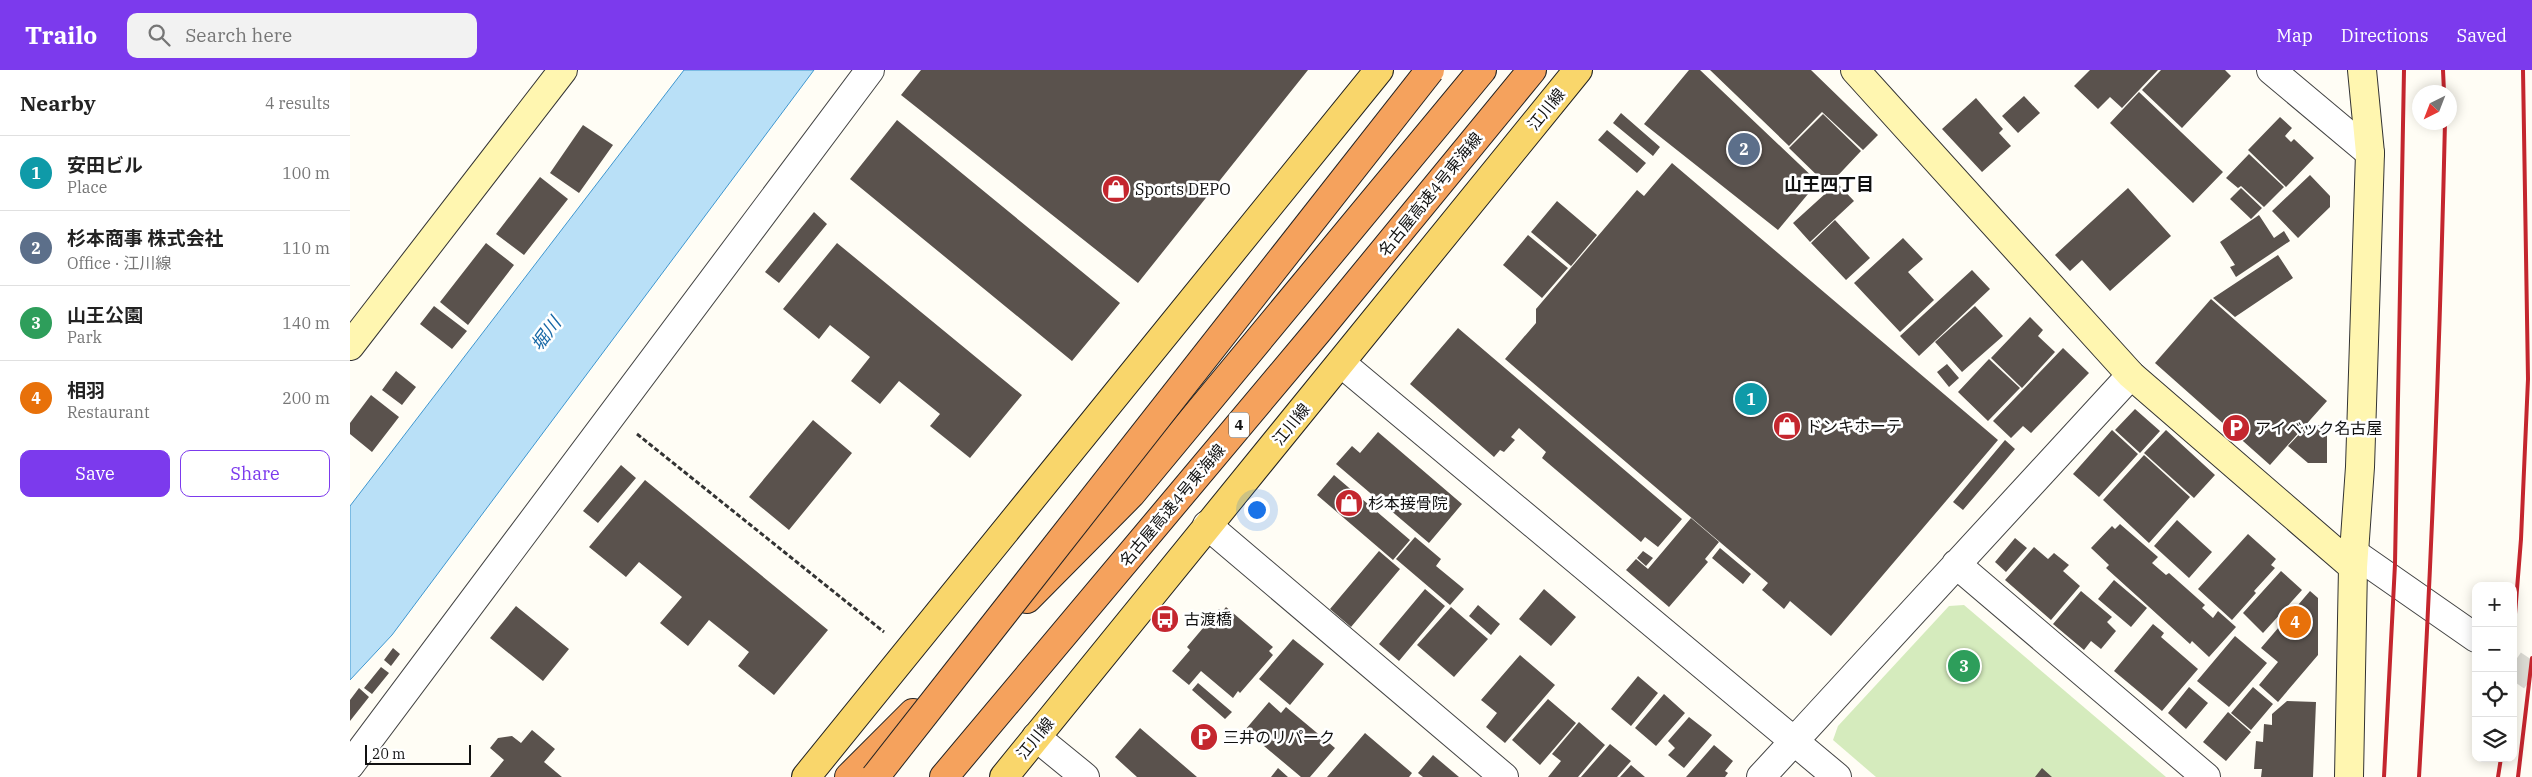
<!DOCTYPE html>
<meta charset="utf-8">
<style>
body{margin:0;font-family:"IBM Plex Serif","Noto Sans JP",serif;background:#f2f2f2;color:#222}
.controls{position:absolute;right:15px;bottom:15px;display:grid;overflow:hidden;border-radius:10px;box-shadow:0 2px 12px #0003}
.controls button{width:45px;height:45px;display:grid;place-items:center;padding:0;border:0;border-bottom:1px solid #e0e0e0;background:#fff;color:#222;font:25px sans-serif}
.compass{position:absolute;left:2062px;top:15px;width:45px;height:45px;border-radius:50%;background:#fff;box-shadow:0 2px 12px #0003;rotate:222deg}
.scale{position:absolute;left:15px;bottom:12px;width:106px;box-sizing:border-box;padding-left:5px;border:2px solid #111;border-top:0;font-size:14px;line-height:18px;white-space:nowrap;color:#111;-webkit-text-stroke:4px #fff;paint-order:stroke}
.you{position:absolute;left:906px;top:439px;width:18px;height:18px;margin:-12px;border:4px solid #fff;border-radius:50%;background:#1a73e8;box-shadow:0 0 0 8px #1a73e833}
.badge{display:grid;place-items:center;width:32px;height:32px;border-radius:50%;background:#7c3aed;color:#fff;font-size:16px;font-weight:700}
.pin{position:absolute;translate:-50% -50%;border:2px solid #fff;box-shadow:0 1px 5px #0006}
.list{margin:0;padding:0;list-style:none}
h2{display:flex;justify-content:space-between;align-items:center;height:65px;margin:0;padding:0 20px;font-size:21px}
h2 small{font-size:16px;font-weight:400;color:#767676}
.list li{display:grid;grid-template-columns:32px 1fr auto;gap:15px;align-items:center;box-sizing:border-box;height:75px;padding:0 20px;border-top:1px solid #e0e0e0}
.list b{display:block;font-size:19px;white-space:nowrap}
.list p{margin:0;font-size:16px;white-space:nowrap;color:#767676}
.list em{font-size:16px;font-style:normal;color:#767676}
.actions{display:flex;gap:10px;padding:15px 20px}
.actions a{flex:1;padding:11px 0;border:1px solid #7c3aed;border-radius:10px;text-align:center;font-size:18px;color:#7c3aed}
.actions .main{background:#7c3aed;color:#fff}
.icon{flex:none;width:28px;height:28px;fill:none;stroke:currentColor;stroke-width:2;stroke-linecap:round;stroke-linejoin:round}
.map{position:relative;flex:none;width:2182px;height:707px;overflow:hidden}
header{display:flex;align-items:center;gap:30px;box-sizing:border-box;height:70px;padding:0 25px;background:#7c3aed;color:#fff}
header strong{font-size:24px}
nav{display:flex;gap:28px;margin-inline-start:auto;font-size:18px}
.search{width:350px;height:45px;background:#f2f2f2;display:flex;align-items:center;gap:12px;box-sizing:border-box;padding:0 18px;border-radius:10px;color:#767676;font-size:19px}
main{display:flex}
aside{flex:1;background:#fff}
.map>svg:first-child{display:block}
.green{fill:#d5ebbd}
.water{fill:#b9e0f7;stroke:#3f96cf}
.building{fill:#5a524d}
.lines{fill:none;stroke-linecap:round;stroke-linejoin:round}
.street-tunnel{stroke:#dbdad3;stroke-width:28;stroke-dasharray:28 14;stroke-linecap:butt}
.street-casing{stroke:#444;stroke-width:30}
.secondary-casing{stroke:#333;stroke-width:30}
.primary-casing{stroke:#222;stroke-width:30}
.highway-casing{stroke:#222;stroke-width:30}
.path{stroke:#333;stroke-width:3;stroke-dasharray:5 2.5;stroke-linecap:butt}
.street{stroke:#fff;stroke-width:28}
.secondary{stroke:#fff6b0;stroke-width:28}
.primary{stroke:#f9d66b;stroke-width:28}
.highway{stroke:#f5a25d;stroke-width:28}
.rail{stroke:#c4262e;stroke-width:4}
.highway-bridge-casing{stroke:#222;stroke-width:30;stroke-linecap:butt}
.highway-bridge{stroke:#f5a25d;stroke-width:28}
.labels{text-anchor:middle;stroke-width:5;stroke-linejoin:round;paint-order:stroke}
.shield{fill:#fff;stroke:#585858;stroke-width:1}
.shield-label{font-size:15px;font-weight:bold;fill:#111}
.street-label{font-size:16px;fill:#111;stroke:#fff}
.poi-label{font-size:16px;fill:#111;stroke:#fff;text-anchor:start}
.neighbourhood-label{font-size:18px;font-weight:bold;fill:#111;stroke:#fff}
.water-label{font-size:18px;font-style:italic;fill:#1768a6;stroke:#fff}
</style>
<header>
<strong>Trailo</strong>
<div class="search"><svg class="icon" aria-label="search" viewBox="0 0 24 24"><circle cx="10" cy="10" r="6"/><path d="M15 15l6 6"/></svg>Search here</div>
<nav><a>Map</a><a>Directions</a><a>Saved</a></nav>
</header>
<main>
<aside>
<h2>Nearby<small>4 results</small></h2>
<ul class="list">
<li><span class="badge" style="background:#0f9aa8">1</span><div><b>安田ビル</b><p>Place</p></div><em>100 m</em></li>
<li><span class="badge" style="background:#5c6f8a">2</span><div><b>杉本商事 株式会社</b><p>Office · 江川線</p></div><em>110 m</em></li>
<li><span class="badge" style="background:#2e9e5b">3</span><div><b>山王公園</b><p>Park</p></div><em>140 m</em></li>
<li><span class="badge" style="background:#e8710a">4</span><div><b>相羽</b><p>Restaurant</p></div><em>200 m</em></li>
</ul>
<div class="actions"><a class="main">Save</a><a>Share</a></div>
</aside>
<div class="map">
<svg width="2182" height="707" viewBox="0 0 2182 707">
<rect width="100%" height="100%" fill="#fffdf5"/>
<path class="green" d="M 1614,535 L 1816,707 L 1526,707 L 1483,670 L 1488,656 L 1599,536 Z"/>
<path class="water" d="M 334,0 L 464,0 L 42,565 L 0,610 L 0,436 Z"/>
<path class="building" d="M 571,0 L 958,0 L 788,213 L 551,25 Z
M 1339,0 L 1350,0 L 1468,112 L 1428,160 L 1294,54 Z
M 1360,0 L 1461,0 L 1528,65 L 1513,80 L 1472,42 L 1439,76 Z
M 1740,0 L 1808,0 L 1772,38 L 1760,27 L 1748,39 L 1724,16 Z
M 1811,0 L 1875,0 L 1881,6 L 1832,58 L 1792,20 Z
M 1789,22 L 1873,102 L 1843,133 L 1760,53 Z
M 1674,26 L 1690,43 L 1668,63 L 1652,46 Z
M 1626,28 L 1653,59 L 1649,63 L 1661,76 L 1632,102 L 1592,59 Z
M 1271,43 L 1310,77 L 1303,86 L 1263,53 Z
M 1473,44 L 1511,81 L 1478,116 L 1439,78 Z
M 1930,47 L 1942,58 L 1935,66 L 1941,72 L 1944,69 L 1964,88 L 1936,117 L 1898,80 Z
M 547,50 L 770,233 L 722,291 L 500,109 Z
M 233,55 L 263,75 L 229,123 L 200,103 Z
M 1257,60 L 1296,93 L 1287,103 L 1248,70 Z
M 1899,84 L 1934,117 L 1914,137 L 1891,116 L 1888,118 L 1876,108 Z
M 1322,93 L 1648,370 L 1481,566 L 1440,531 L 1434,539 L 1412,520 L 1418,513 L 1155,289 L 1186,253 L 1186,239 L 1287,120 L 1294,126 Z
M 1960,105 L 1980,126 L 1980,137 L 1948,168 L 1922,141 Z
M 190,107 L 218,129 L 174,185 L 146,164 Z
M 1487,113 L 1504,131 L 1460,172 L 1443,153 Z
M 1778,118 L 1821,166 L 1760,221 L 1732,190 L 1720,201 L 1705,185 Z
M 1891,118 L 1912,138 L 1901,149 L 1880,129 Z
M 1207,131 L 1247,165 L 1221,196 L 1181,162 Z
M 464,142 L 477,154 L 429,213 L 415,202 Z
M 1909,145 L 1924,168 L 1934,161 L 1940,171 L 1886,207 L 1880,197 L 1885,195 L 1870,172 Z
M 1485,150 L 1520,188 L 1496,210 L 1461,173 Z
M 1178,165 L 1218,198 L 1192,228 L 1153,195 Z
M 1553,168 L 1573,189 L 1558,202 L 1584,230 L 1550,262 L 1504,213 Z
M 136,173 L 164,195 L 118,255 L 90,232 Z
M 487,173 L 672,325 L 620,388 L 580,356 L 590,344 L 549,311 L 530,334 L 501,311 L 520,287 L 480,255 L 469,269 L 433,239 Z
M 1928,185 L 1943,208 L 1885,247 L 1863,228 Z
M 1622,200 L 1640,219 L 1569,286 L 1550,266 Z
M 1861,229 L 1977,331 L 1920,395 L 1805,293 Z
M 84,236 L 117,261 L 102,279 L 70,254 Z
M 1625,236 L 1653,266 L 1612,302 L 1585,272 Z
M 1680,247 L 1693,260 L 1688,266 L 1705,282 L 1672,318 L 1641,288 Z
M 1108,258 L 1332,449 L 1308,477 L 1295,467 L 1291,472 L 1192,388 L 1196,382 L 1169,358 L 1161,367 L 1165,370 L 1154,382 L 1150,380 L 1144,387 L 1060,314 Z
M 1713,278 L 1739,303 L 1681,363 L 1673,356 L 1661,368 L 1643,351 Z
M 1639,289 L 1670,318 L 1638,351 L 1608,322 Z
M 1597,294 L 1609,308 L 1599,317 L 1587,302 Z
M 46,301 L 66,317 L 52,335 L 32,320 Z
M 21,325 L 49,347 L 22,382 L 0,364 L 0,353 Z
M 1785,339 L 1810,361 L 1790,383 L 1765,360 Z
M 463,350 L 502,383 L 439,460 L 399,427 Z
M 1958,355 L 1977,355 L 1977,393 L 1958,393 L 1938,376 Z
M 1762,360 L 1788,384 L 1749,427 L 1723,404 Z
M 1816,360 L 1865,405 L 1844,428 L 1794,383 Z
M 1028,362 L 1112,434 L 1079,473 L 986,394 L 1002,376 L 1010,383 Z
M 1655,370 L 1665,379 L 1613,440 L 1603,432 Z
M 1794,385 L 1840,427 L 1799,473 L 1753,430 Z
M 271,395 L 286,408 L 248,453 L 233,441 Z
M 984,405 L 1060,470 L 1043,490 L 967,425 Z
M 295,410 L 478,560 L 424,625 L 388,596 L 399,582 L 359,550 L 338,576 L 310,553 L 332,527 L 289,492 L 276,507 L 239,477 Z
M 1341,448 L 1369,472 L 1355,489 L 1358,492 L 1319,537 L 1276,500 L 1286,489 L 1298,499 Z
M 1827,450 L 1862,482 L 1839,508 L 1804,476 Z
M 1770,454 L 1808,487 L 1802,493 L 1816,505 L 1819,503 L 1855,535 L 1852,538 L 1863,548 L 1868,541 L 1886,557 L 1859,587 L 1842,571 L 1840,574 L 1756,498 L 1759,495 L 1741,478 L 1762,456 L 1765,459 Z
M 1898,464 L 1926,489 L 1921,495 L 1925,498 L 1904,521 L 1906,523 L 1882,550 L 1848,519 Z
M 1065,467 L 1091,489 L 1086,496 L 1114,519 L 1100,535 L 1046,489 Z
M 1665,468 L 1677,478 L 1656,502 L 1645,492 Z
M 1684,477 L 1698,489 L 1704,483 L 1719,495 L 1713,501 L 1730,516 L 1701,550 L 1655,510 Z
M 1370,478 L 1401,504 L 1393,514 L 1362,488 Z
M 1029,481 L 1050,499 L 1001,557 L 980,539 Z
M 1293,481 L 1303,488 L 1296,496 L 1287,488 Z
M 1931,501 L 1952,520 L 1913,563 L 1893,543 Z
M 1764,510 L 1797,538 L 1781,557 L 1748,529 Z
M 1075,519 L 1095,536 L 1049,591 L 1029,574 Z
M 1194,519 L 1226,547 L 1201,576 L 1169,549 Z
M 1731,521 L 1762,547 L 1757,552 L 1766,561 L 1751,579 L 1741,571 L 1734,580 L 1703,554 Z
M 1960,521 L 1968,528 L 1968,585 L 1928,632 L 1909,615 L 1928,592 L 1911,578 Z
M 1128,535 L 1150,554 L 1141,565 L 1119,546 Z
M 166,536 L 219,579 L 193,611 L 140,568 Z
M 876,537 L 923,577 L 919,581 L 923,585 L 890,623 L 888,621 L 883,628 L 851,601 L 839,615 L 822,601 L 840,580 L 837,577 L 869,539 L 872,542 Z
M 1101,537 L 1138,569 L 1104,607 L 1067,575 Z
M 1803,554 L 1814,563 L 1811,567 L 1848,599 L 1812,641 L 1764,601 Z
M 1885,566 L 1917,593 L 1879,637 L 1847,611 Z
M 943,569 L 974,594 L 940,635 L 909,609 Z
M 43,578 L 50,584 L 41,596 L 34,590 Z
M 1170,585 L 1205,615 L 1155,673 L 1136,657 L 1147,643 L 1131,630 Z
M 31,597 L 39,603 L 22,624 L 14,618 Z
M 1288,606 L 1308,623 L 1281,656 L 1261,639 Z
M 848,613 L 882,642 L 875,649 L 842,620 Z
M 1839,617 L 1858,633 L 1836,659 L 1818,643 Z
M 1903,617 L 1923,634 L 1901,660 L 1881,643 Z
M 9,618 L 19,627 L 0,651 L 0,630 Z
M 1314,624 L 1335,643 L 1306,676 L 1285,658 Z
M 1198,629 L 1226,653 L 1190,695 L 1162,670 Z
M 1937,631 L 1966,632 L 1963,707 L 1911,707 L 1912,699 L 1904,699 L 1906,671 L 1913,672 L 1914,654 L 1922,655 L 1922,644 Z
M 919,632 L 931,643 L 936,637 L 985,678 L 960,707 L 951,707 L 895,660 Z
M 1878,642 L 1901,662 L 1876,691 L 1853,672 Z
M 1339,647 L 1362,665 L 1334,698 L 1318,685 L 1325,678 L 1318,671 Z
M 1229,652 L 1255,675 L 1228,707 L 1198,707 L 1211,691 L 1202,684 Z
M 790,658 L 847,707 L 787,707 L 765,687 Z
M 182,660 L 205,679 L 194,692 L 212,707 L 140,707 L 154,690 L 140,678 L 148,668 L 162,666 L 171,673 Z
M 1015,663 L 1062,703 L 1059,707 L 977,707 Z
M 1260,674 L 1281,691 L 1267,707 L 1231,707 Z
M 1364,675 L 1383,691 L 1375,701 L 1378,703 L 1375,707 L 1336,707 Z
M 1083,685 L 1109,707 L 1073,707 L 1068,703 Z
M 1281,695 L 1295,707 L 1270,707 Z
M 928,698 L 938,707 L 921,707 Z
M 1692,698 L 1702,707 L 1685,707 Z"/>
<g class="lines">
<path class="street-tunnel" d="M 2163,594 L 2182,607"/>
<defs>
<path id="street" d="M 1921,0 L 2020,83
M 991,293 L 1487,707
M 857,455 L 1154,707
M 2004,483 L 2126,568
M 1606,494 L 1856,707
M 686,667 L 735,707
M 0,695 L 520,0
M 1411,707 L 1781,305"/>
<path id="secondary" d="M 1505,0 L 1781,305 L 2003,497
M 0,276 L 213,0
M 1999,707 L 2003,497 L 2010,397 L 2020,83 L 2012,0"/>
<path id="primary" d="M 456,707 L 1029,0
M 654,707 L 1228,0"/>
<path id="highway" d="M 677,529 L 781,424 L 1132,0
M 499,707 L 563,643
M 594,707 L 968,261 L 1182,0"/>
</defs>
<use href="#street" class="street-casing"/>
<use href="#secondary" class="secondary-casing"/>
<use href="#primary" class="primary-casing"/>
<use href="#highway" class="highway-casing"/>
<path class="path" d="M 287,364 L 534,562"/>
<use href="#street" class="street"/>
<use href="#secondary" class="secondary"/>
<use href="#primary" class="primary"/>
<use href="#highway" class="highway"/>
<path class="rail" d="M 2093,0 L 2094,22
M 2163,569 L 2171,469 L 2178,309 L 2173,0
M 2034,707 L 2045,494 L 2054,0
M 2069,707 C 2082,489 2090,271 2095,52
M 2148,707 L 2151,688
M 2168,707 L 2182,588"/>
<defs>
<path id="highway-bridge" d="M 525,707 L 1080,0"/>
</defs>
<use href="#highway-bridge" class="highway-bridge-casing"/>
<use href="#highway-bridge" class="highway-bridge"/>
</g>
<defs>
<symbol id="shop-disc" viewBox="-11 -11 22 22"><circle r="9.5" fill="#c4262e" stroke="#fff"/><path d="M-5-2.5h2.3a2.7 3.5 0 0 1 5.4 0H5L5.5 6h-11ZM-1.5-2.5h3a1.5 2.3 0 0 0-3 0Z" fill="#fff"/></symbol>
<symbol id="parking-disc" viewBox="-11 -11 22 22"><circle r="9.5" fill="#c4262e" stroke="#fff"/><path d="M-3.5-5.5H1a3.5 3.5 0 0 1 0 7H-1V5.5H-3.5ZM-1-3.4V-.6H.8a1.4 1.4 0 0 0 0-2.8Z" fill="#fff"/></symbol>
<symbol id="bus-disc" viewBox="-11 -11 22 22"><circle r="9.5" fill="#c4262e" stroke="#fff"/><path d="M-5-6H5V4H4V6H2V4H-2V6H-4V4H-5ZM-3.5-4V0h7V-4ZM-3.5 1.2v1.5H-2V1.2ZM2 1.2v1.5H3.5V1.2Z" fill="#fff"/></symbol>
</defs>
<g fill-rule="evenodd">
<use href="#shop-disc" x="750" y="103" width="32" height="32"/>
<use href="#shop-disc" x="1421" y="340" width="32" height="32"/>
<use href="#parking-disc" x="1870" y="342" width="32" height="32"/>
<use href="#shop-disc" x="983" y="417" width="32" height="32"/>
<use href="#bus-disc" x="799" y="533" width="32" height="32"/>
<use href="#parking-disc" x="838" y="651" width="32" height="32"/>
</g>
<g class="labels">
<rect class="shield" x="879" y="342.5" width="20" height="25" rx="4"/>
<g class="shield-label">
<text x="889" y="360">4</text>
</g>
<g class="street-label">
<text transform="translate(1196 39) rotate(-51)" y="6">江川線</text>
<text transform="translate(1080 124) rotate(-51)" y="6">名古屋高速4号東海線</text>
<text transform="translate(941 354) rotate(-51)" y="6">江川線</text>
<text transform="translate(822 435) rotate(-50)" y="6">名古屋高速4号東海線</text>
<text transform="translate(685 668) rotate(-51)" y="6">江川線</text>
</g>
<g class="poi-label">
<text x="785" y="125">Sports DEPO</text>
<text x="1456" y="362">ドンキホーテ</text>
<text x="1905" y="364">アイベック名古屋</text>
<text x="1018" y="439">杉本接骨院</text>
<text x="834" y="555">古渡橋</text>
<text x="873" y="673">三井のリパーク</text>
</g>
<g class="neighbourhood-label">
<text x="1479" y="121">山王四丁目</text>
</g>
<g class="water-label">
<text transform="translate(196 264) rotate(-53)" y="6">堀川</text>
</g>
</g>
</svg>
<div class="controls">
<button>+</button>
<button>−</button>
<button><svg class="icon" aria-label="locate" viewBox="0 0 24 24"><circle cx="12" cy="12" r="6"/><path d="M12 2v4M12 18v4M2 12h4M18 12h4"/></svg></button>
<button><svg class="icon" aria-label="layers" viewBox="0 0 24 24"><path d="M12 4l9 5-9 5-9-5zM3 14l9 5 9-5"/></svg></button>
</div>
<svg class="compass" viewBox="-18 -18 36 36"><path d="M0-13l5 13h-10z" fill="#e53935"/><path d="M0 13l5-13h-10z" fill="#767676"/></svg>
<div class="scale">20 m</div>
<div class="you"></div>
<div class="pin badge" style="left:1401px;top:329px;background:#0f9aa8">1</div>
<div class="pin badge" style="left:1394px;top:79px;background:#5c6f8a">2</div>
<div class="pin badge" style="left:1614px;top:596px;background:#2e9e5b">3</div>
<div class="pin badge" style="left:1945px;top:552px;background:#e8710a">4</div>
</div>
</main>
